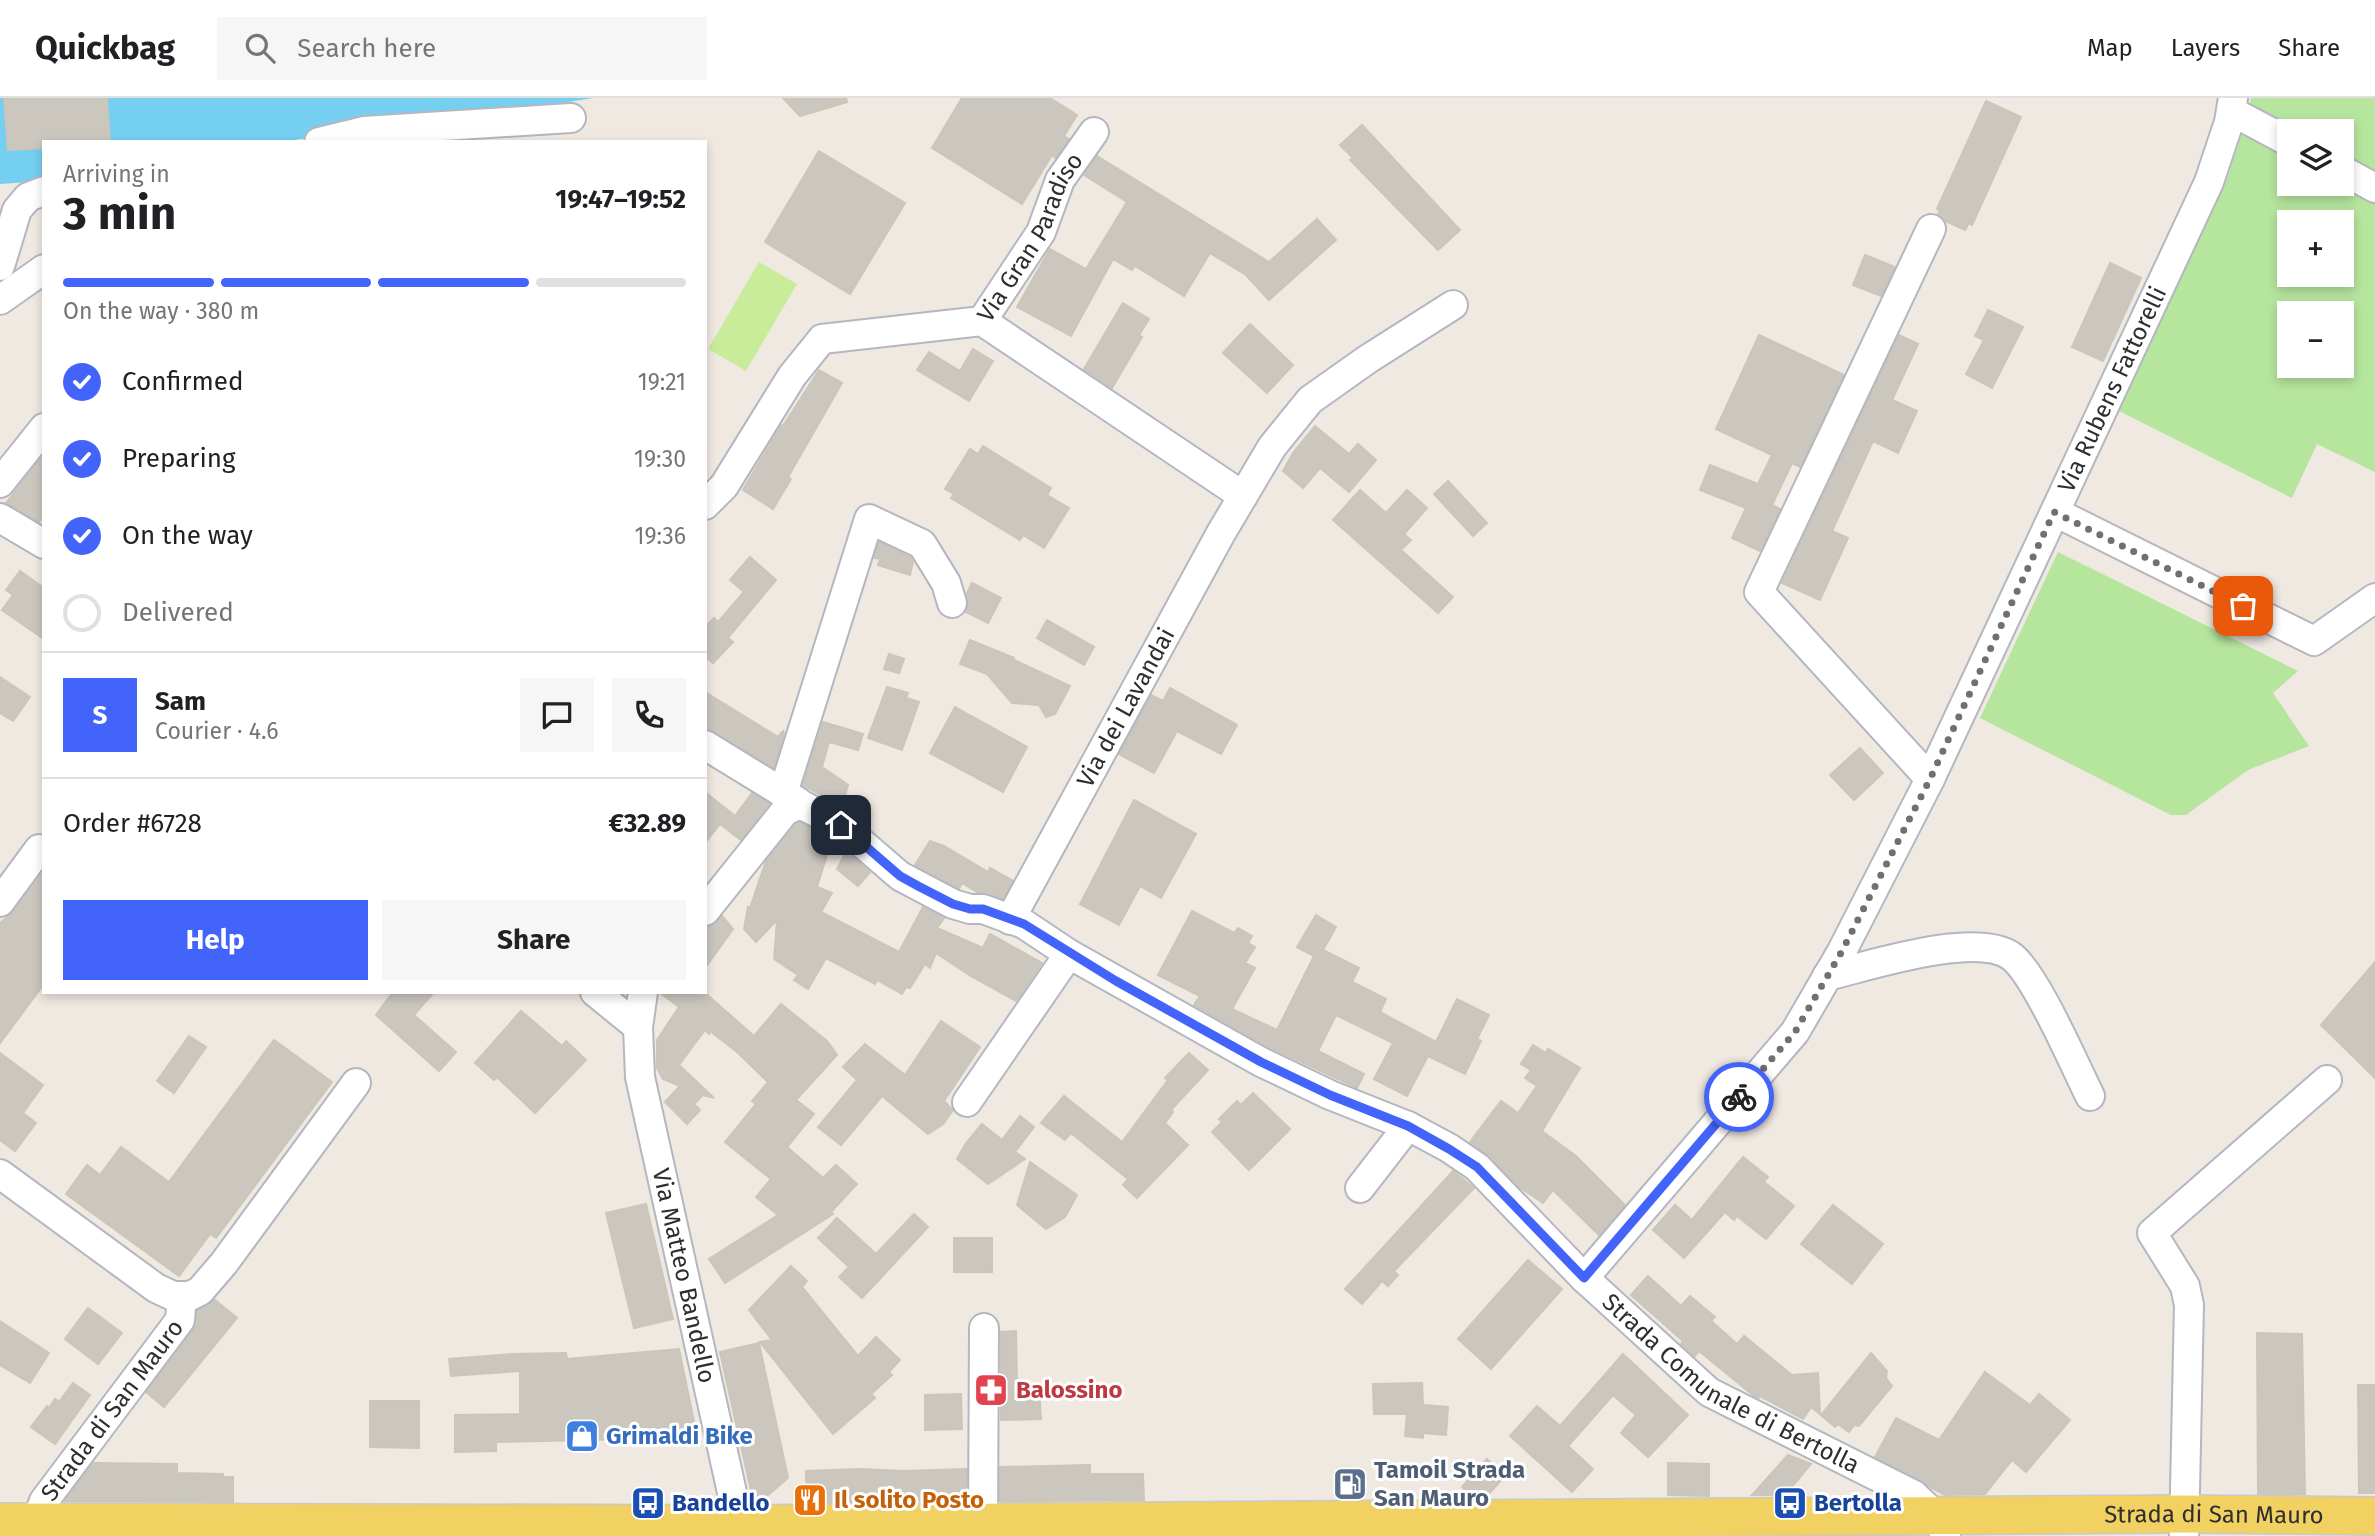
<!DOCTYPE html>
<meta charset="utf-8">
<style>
:root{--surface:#fff;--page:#f6f6f6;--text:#202124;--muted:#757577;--line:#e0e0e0;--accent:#4264fb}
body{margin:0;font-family:"Fira Sans",sans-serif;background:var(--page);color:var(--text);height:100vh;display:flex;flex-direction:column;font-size:26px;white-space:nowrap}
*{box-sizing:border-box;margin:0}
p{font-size:23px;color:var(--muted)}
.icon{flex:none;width:38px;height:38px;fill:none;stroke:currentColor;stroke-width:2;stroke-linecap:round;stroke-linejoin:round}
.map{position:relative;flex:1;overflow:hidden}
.drawer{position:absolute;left:42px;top:42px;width:665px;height:854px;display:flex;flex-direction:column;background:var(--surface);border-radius:0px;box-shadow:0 4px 10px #0003}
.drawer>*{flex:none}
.tools{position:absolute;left:2277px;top:21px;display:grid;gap:14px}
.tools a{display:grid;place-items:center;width:77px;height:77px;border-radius:0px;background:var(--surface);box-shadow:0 4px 10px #0003;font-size:35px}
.pin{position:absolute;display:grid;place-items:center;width:60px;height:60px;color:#fff;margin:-30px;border-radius:14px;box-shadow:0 4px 10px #0006}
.courier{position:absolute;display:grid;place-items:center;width:70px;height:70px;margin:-35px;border:5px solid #4264fb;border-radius:50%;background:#fff;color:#222;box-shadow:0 2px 9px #0007}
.overview em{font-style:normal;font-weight:700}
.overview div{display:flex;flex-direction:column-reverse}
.overview{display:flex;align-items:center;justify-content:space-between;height:119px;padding:0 21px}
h1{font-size:46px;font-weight:700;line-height:52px}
.bar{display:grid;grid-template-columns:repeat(4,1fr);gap:10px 7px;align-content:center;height:84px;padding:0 21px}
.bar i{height:9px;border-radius:5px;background:var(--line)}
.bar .on{background:var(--accent)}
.bar p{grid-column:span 4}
.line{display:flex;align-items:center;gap:18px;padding:0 21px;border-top:2px solid var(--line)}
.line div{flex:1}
.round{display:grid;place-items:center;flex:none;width:74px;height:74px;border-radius:0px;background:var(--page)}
ol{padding:0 21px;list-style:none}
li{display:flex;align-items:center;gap:21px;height:77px}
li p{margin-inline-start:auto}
li .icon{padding:7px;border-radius:50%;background:var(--accent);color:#fff;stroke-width:4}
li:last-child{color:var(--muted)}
li i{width:38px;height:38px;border:4px solid var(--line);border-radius:50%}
.button{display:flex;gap:14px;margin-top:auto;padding:14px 21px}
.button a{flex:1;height:80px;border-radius:0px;background:var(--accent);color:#fff;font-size:28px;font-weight:700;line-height:80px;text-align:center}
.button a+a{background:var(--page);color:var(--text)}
header{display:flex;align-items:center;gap:42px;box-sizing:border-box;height:98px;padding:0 35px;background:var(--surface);border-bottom:2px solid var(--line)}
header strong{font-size:33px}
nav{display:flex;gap:38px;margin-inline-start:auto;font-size:24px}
.search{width:490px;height:63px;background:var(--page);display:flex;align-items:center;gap:18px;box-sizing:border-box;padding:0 24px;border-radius:0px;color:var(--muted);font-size:26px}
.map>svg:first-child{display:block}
.green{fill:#b6e59e;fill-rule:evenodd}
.pitch{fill:#c9ec9a}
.water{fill:#75cff0}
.building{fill:#cbc7bf;stroke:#cbc5ba;stroke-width:2}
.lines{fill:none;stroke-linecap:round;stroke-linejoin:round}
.minor-casing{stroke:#b4b7c1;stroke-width:32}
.major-casing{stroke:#c9c9c9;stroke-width:40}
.minor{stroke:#fff;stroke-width:28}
.major{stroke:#f2d163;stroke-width:37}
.done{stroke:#726f6d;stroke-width:7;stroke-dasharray:0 12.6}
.route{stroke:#4264fb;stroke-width:9}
.labels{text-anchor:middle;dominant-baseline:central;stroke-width:6;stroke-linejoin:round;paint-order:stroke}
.street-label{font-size:24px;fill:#2e2e2e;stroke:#fff}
.health-label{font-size:24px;font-weight:bold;fill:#be3a42;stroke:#fff;text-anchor:start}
.shop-label{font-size:24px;font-weight:bold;fill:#366cbe;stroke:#fff;text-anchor:start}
.service-label{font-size:24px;font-weight:bold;fill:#4e5e75;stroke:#fff;text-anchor:start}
.food-label{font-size:24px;font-weight:bold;fill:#c56008;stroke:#fff;text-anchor:start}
.transit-label{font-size:24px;font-weight:bold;fill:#164399;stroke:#fff;text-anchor:start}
</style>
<header>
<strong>Quickbag</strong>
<div class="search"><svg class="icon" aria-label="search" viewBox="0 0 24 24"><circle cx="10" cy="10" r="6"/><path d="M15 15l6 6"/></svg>Search here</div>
<nav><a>Map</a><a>Layers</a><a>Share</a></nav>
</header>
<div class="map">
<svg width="2375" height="1438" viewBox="0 0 2375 1438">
<rect width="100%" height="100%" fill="#efe9e1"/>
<g class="green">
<path d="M2251 0H2375V374L2317 346 2292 400 2117 312 2226 84 2249 13ZM2289 33H2342V86H2289ZM2289 124H2342V177H2289ZM2289 215H2342V268H2289Z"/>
<path d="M2058 454 2298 573 2273 595 2309 648 2248 672 2186 717H2171L1980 620Z"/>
</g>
<path class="pitch" d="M759 164 797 186 746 273 708 251Z"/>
<path class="water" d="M0 0H593L562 5 406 17 287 44H44V83L0 86Z"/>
<g class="building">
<path d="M4 0H107L110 44H44V50L8 52Z"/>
<path d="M783 0H846L847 4 800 18Z"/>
<path d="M962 0H1050L1077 17 1064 38 1069 41 1056 60 1052 57 1022 106 932 50Z"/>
<path d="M1986 3 2021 19 1972 127 1969 125 1965 132 1945 123 1938 116 1940 113 1937 111Z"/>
<path d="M1362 27 1460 132 1438 152 1350 62 1353 60 1340 47Z"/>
<path d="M819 53 905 105 850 196 765 144Z"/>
<path d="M1097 58 1269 164 1317 121 1336 142 1269 202 1246 177 1210 155 1184 198 1135 168 1132 172 1113 161 1071 238 1017 209 1050 151 1086 171 1127 104 1084 77Z"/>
<path d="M1865 157 1895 169 1881 198 1853 187Z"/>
<path d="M2110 165 2141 180 2103 263 2072 249Z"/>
<path d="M1123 205 1149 221 1139 237 1142 239 1112 290 1084 271Z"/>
<path d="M1988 212 2023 229 1992 290 1966 276 1984 242 1975 238Z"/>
<path d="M1250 226 1293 267 1267 295 1223 255Z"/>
<path d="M1759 237 1844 277 1800 369 1792 365 1772 407 1780 411 1760 453 1732 440 1746 410 1700 392 1710 367 1758 386 1772 357 1716 331Z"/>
<path d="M1899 237 1918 246 1892 302 1917 313 1898 355 1873 343 1832 433 1848 440 1820 502 1782 485Z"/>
<path d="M973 251 993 263 969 303 917 272 929 254 960 273Z"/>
<path d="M819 272 842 285 788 379 791 381 773 411 743 392 781 327 783 328Z"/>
<path d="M1315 328 1349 356 1358 346 1376 362 1349 394 1320 370 1303 390 1283 373 1293 355Z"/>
<path d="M983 348 1051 390 1047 397 1069 410 1044 450 1023 437 1020 442 951 400 954 396 945 391 970 351 978 356Z"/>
<path d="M44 357V418L39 424 6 405Z"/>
<path d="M1448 383 1487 425 1473 438 1434 396Z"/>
<path d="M1360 392 1386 415 1407 392 1427 410 1404 436 1411 442 1401 452 1453 499 1438 515 1333 422Z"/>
<path d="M879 444 910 459 913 464 910 477 878 467 880 461 874 460Z"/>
<path d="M750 459 776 482 731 536 728 540 733 544 713 565 705 558V529L714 520 718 524 744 494 730 482Z"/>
<path d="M20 473 44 490V541L2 512 13 497 6 492Z"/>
<path d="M972 485 1001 500 988 525 966 514 968 508 967 495Z"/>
<path d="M1047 522 1094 549 1084 567 1037 540Z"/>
<path d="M970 542 1014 560V562L1070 588 1055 616 1046 619 1039 607 1012 605 987 576 960 566Z"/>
<path d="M889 556 904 561 899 575 884 571Z"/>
<path d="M0 579 30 599 13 623 0 615Z"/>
<path d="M887 589 908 595 906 600 919 604 902 652 868 640Z"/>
<path d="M1170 590 1237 627 1221 656 1177 633 1154 675 1119 656 1151 597 1163 603Z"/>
<path d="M705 594 778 639 783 633 784 635 774 670 714 633 705 630Z"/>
<path d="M955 609 1027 649 1003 694 930 655Z"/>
<path d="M823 624 863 636 858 652 829 644 822 669 848 687 842 709 803 687Z"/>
<path d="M1860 650 1883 675 1854 702 1830 677Z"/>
<path d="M705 694 735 718 752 695 769 706 741 742 720 726 705 745Z"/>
<path d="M1134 702 1196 736 1161 800 1140 788 1119 827 1080 806Z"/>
<path d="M800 724 832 741 817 789 832 795 821 814 899 854 923 809 944 820 937 830 983 850 990 836 1042 865 1016 903 969 877 936 855 930 870 925 866 910 890 906 889 902 896 877 882 875 886 826 860 808 891 794 882 798 877 774 861 777 822 756 844 744 831 748 809 750 810 766 763 796 726Z"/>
<path d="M930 743 944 748 988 774 990 770 1013 783 1003 801 988 795 977 794 962 785 959 791 915 767Z"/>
<path d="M846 754 870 774 858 788 837 771Z"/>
<path d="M44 773V886L0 945V825L13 814Z"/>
<path d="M1192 813 1234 835 1238 830 1252 838 1248 845 1255 849 1245 865 1255 870 1232 911 1277 932 1314 858 1297 849 1316 817 1336 829 1323 852 1359 870 1352 884 1386 901 1380 914 1436 944 1457 901 1489 917 1477 941 1481 943 1465 976 1428 958 1407 998 1374 981 1393 945 1336 917 1318 953 1364 976 1357 990 1269 949 1194 907 1200 898 1158 877Z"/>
<path d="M722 818 733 831 705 870V832Z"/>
<path d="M2375 864V980L2321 927Z"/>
<path d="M393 894H434L414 917 456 954 439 973 376 917Z"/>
<path d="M659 894H704L754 938 781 906 827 943 837 957 796 1002 814 1016 787 1049 823 1080 836 1067 857 1086 831 1114 833 1116 725 1185 709 1161 778 1117 756 1099 771 1081 725 1044 756 1006 752 1003 768 984 737 954 710 933 709 936 705 932 679 967 714 1000 703 997 694 1006 700 1012 687 1026 665 1004 680 988 663 981 657 970V942L679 909Z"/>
<path d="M521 913 562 948 566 943 586 962 535 1015 497 979 494 982 475 965Z"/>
<path d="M941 923 980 949 944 1003 953 1012 943 1026 928 1036 882 998 841 1047 818 1029 857 982 843 969 865 946 905 977Z"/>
<path d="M189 938 206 949 174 995 157 983Z"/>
<path d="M274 942 332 984 216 1140 210 1136 179 1178 66 1096 87 1067 100 1077 121 1049 169 1084Z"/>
<path d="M1533 947 1546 955 1548 951 1580 970 1542 1033 1576 1058 1625 1107 1599 1137 1553 1092 1543 1105 1518 1088 1489 1057 1470 1044 1501 1003 1518 1015 1537 988 1525 980 1531 972 1521 966Z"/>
<path d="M0 955 43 987 23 1015 36 1025 15 1053 0 1042Z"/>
<path d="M1189 955 1208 972 1171 1012 1173 1014 1165 1025 1188 1047 1137 1100 1123 1087 1128 1081 1071 1035 1065 1042 1041 1025 1064 998 1122 1044 1168 982 1165 980Z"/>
<path d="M1253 995 1290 1031 1249 1072 1212 1034 1222 1024 1219 1021 1237 1003 1241 1007Z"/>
<path d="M1020 1018 1034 1029 1015 1054 1025 1061 988 1086 957 1061 966 1045 982 1026 1002 1042Z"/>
<path d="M1743 1059 1768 1079 1764 1084 1794 1108 1766 1141 1737 1118 1734 1122 1725 1114 1684 1160 1653 1132 1675 1107 1692 1122Z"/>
<path d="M1030 1064 1077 1097 1065 1119 1046 1131 1017 1107Z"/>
<path d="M1453 1073 1474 1090 1394 1173 1398 1177 1388 1188 1382 1183 1362 1206 1345 1191Z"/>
<path d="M646 1106 673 1221 634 1230 606 1115Z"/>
<path d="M1833 1107 1883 1146 1852 1186 1801 1146Z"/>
<path d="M914 1116 928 1129 862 1200 839 1179 849 1169 818 1140 837 1120 876 1156Z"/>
<rect x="954" y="1140" width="38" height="34"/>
<path d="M1528 1162 1562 1191 1491 1271 1458 1241Z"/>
<path d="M791 1168 807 1183 802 1189 858 1258 876 1239 900 1262 889 1274 892 1277 871 1296 875 1300 833 1336 760 1244 772 1242 749 1212Z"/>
<path d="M1648 1178 1681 1208 1690 1198 1715 1219 1711 1223 1737 1246 1744 1238 1792 1277 1818 1275 1820 1316 1811 1309 1803 1321 1760 1298 1758 1300 1754 1298 1699 1253 1695 1258 1681 1246 1683 1243 1631 1197Z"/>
<path d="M215 1202 237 1220 164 1309 146 1294 193 1232 197 1213Z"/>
<path d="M88 1210 122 1235 98 1266 65 1241Z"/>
<path d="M0 1223 49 1255 30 1285 0 1267Z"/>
<path d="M1016 1233 1017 1289 1039 1288 1041 1321 1001 1322V1234Z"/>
<path d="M2257 1235 2302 1236 2305 1396H2258Z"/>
<path d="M759 1245 788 1380 761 1403 753 1398 750 1388 720 1254Z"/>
<path d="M679 1251 698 1343 634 1344V1341L496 1344V1353L455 1354V1317L520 1316V1273L451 1278 449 1261 512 1256 566 1255 567 1261Z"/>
<path d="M1871 1255 1887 1273 1886 1280 1892 1288 1859 1328 1854 1327 1849 1334 1838 1326 1835 1329 1821 1317Z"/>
<path d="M1623 1256 1688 1317 1648 1359 1621 1335 1636 1317 1613 1297 1568 1348 1593 1371 1572 1394 1510 1338 1537 1308 1560 1328Z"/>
<path d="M1985 1274 2030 1307 2039 1296 2070 1322 2026 1374 2012 1362 1985 1396 1945 1397 1875 1359 1896 1320 1939 1342Z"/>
<path d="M73 1285 90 1297 55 1346 31 1329 47 1308 49 1310 55 1301 59 1304Z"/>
<path d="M1422 1285 1423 1307 1448 1309 1446 1337 1423 1335V1340L1405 1338 1407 1316H1374L1373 1286Z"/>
<path d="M2358 1287H2375V1395H2359Z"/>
<path d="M961 1296 962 1331 925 1332V1297Z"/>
<path d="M370 1303H419V1350L370 1349Z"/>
<path d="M1788 1357 1811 1366 1785 1397H1752Z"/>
<path d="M1487 1361 1505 1378 1485 1400H1475L1462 1389Z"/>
<path d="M93 1365 177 1366V1375L223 1376V1379H233V1404L65 1403Z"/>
<path d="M1668 1365 1709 1366V1398L1668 1397Z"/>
<path d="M1090 1367V1376H1143L1144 1402 1000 1403V1369Z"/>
<path d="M861 1371 903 1373 967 1371 966 1403 807 1405 806 1373Z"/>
<path d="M1341 1375 1364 1376V1394L1341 1393Z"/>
</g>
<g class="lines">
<g class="minor-casing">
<g id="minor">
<path d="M2231 13 2289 44"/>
<path d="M319 44 364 33 571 20"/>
<path d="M2342 72 2375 90"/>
<path d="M0 168 17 112 28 99 44 93"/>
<path d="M0 202 44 171"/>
<path d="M982 223 1243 398"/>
<path d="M0 385 44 330"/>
<path id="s1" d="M705 407 724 388 792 278 822 241 982 223 1041 134 1060 82 1094 34"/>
<path d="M2055 414 2314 543 2375 500"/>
<path d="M0 420 44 446"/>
<path d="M705 647 798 704"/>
<path d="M1930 681 1759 494 1931 131"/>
<path d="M783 695 869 421 922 446 946 485 952 505"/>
<path d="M0 804 39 751"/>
<path id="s2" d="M705 813 785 713 800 706 841 727 900 778 953 806 970 811H983L1024 826 1069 856 1261 964 1330 997 1408 1028 1449 1050 1477 1069 1584 1180 1709 1294 1914 1397 1937 1419 1946 1438"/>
<path id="s3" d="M1010 822 1221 435 1272 349 1310 302 1368 261 1453 207"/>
<path d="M1827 878C1869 868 1975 833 2011 858 2035 875 2075 968 2090 998"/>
<path d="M595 894 638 929"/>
<path id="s4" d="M643 894 638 929 640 979 739 1426"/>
<path d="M967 1004 1069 856"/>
<path d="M0 1076 156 1190 173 1198H190L200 1193 224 1165 356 985"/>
<path d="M1360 1090 1408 1028"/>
<path id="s5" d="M1584 1180 1795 934 1842 853 1930 681 2209 84 2229 24 2233 0"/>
<path d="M983 1425 984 1230"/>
<path id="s6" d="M37 1438 36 1424 44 1403 180 1222 182 1198"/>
<path d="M2184 1438 2189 1207 2185 1188 2152 1135 2327 982"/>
</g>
</g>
<g class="major-casing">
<g id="major">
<path id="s7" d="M0 1424 739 1426 2184 1416 2375 1418"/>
</g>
</g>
<use href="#minor" class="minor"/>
<use href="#major" class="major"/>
</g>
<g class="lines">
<path class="done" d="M1739 999 1795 934 1842 853 1930 681 2054 414 2243 508"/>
<path class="route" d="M841 727 900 778 918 788 953 806 970 811H983L1024 826 1116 883 1261 964 1330 997 1408 1028 1449 1051 1477 1069 1584 1180 1739 999"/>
</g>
<defs>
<g id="pharmacy-square" transform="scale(1.75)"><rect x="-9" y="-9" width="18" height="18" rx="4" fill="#e0444e" stroke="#fff"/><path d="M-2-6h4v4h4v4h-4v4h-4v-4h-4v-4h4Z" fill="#fff"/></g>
<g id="shop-square" transform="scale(1.75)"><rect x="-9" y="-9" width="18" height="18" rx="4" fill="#3f7fe0" stroke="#fff"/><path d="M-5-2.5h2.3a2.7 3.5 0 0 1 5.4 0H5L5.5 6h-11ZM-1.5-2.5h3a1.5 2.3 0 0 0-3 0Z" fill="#fff"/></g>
<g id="fuel-square" transform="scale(1.75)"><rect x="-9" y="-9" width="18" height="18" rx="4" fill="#5c6f8a" stroke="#fff"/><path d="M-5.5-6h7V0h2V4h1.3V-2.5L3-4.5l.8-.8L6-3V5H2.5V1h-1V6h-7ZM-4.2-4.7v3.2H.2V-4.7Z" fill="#fff"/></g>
<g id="restaurant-square" transform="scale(1.75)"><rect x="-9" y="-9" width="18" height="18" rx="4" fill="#e8710a" stroke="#fff"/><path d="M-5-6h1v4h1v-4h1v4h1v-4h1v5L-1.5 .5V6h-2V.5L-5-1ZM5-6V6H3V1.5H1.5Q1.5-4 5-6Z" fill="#fff"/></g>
<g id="bus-square" transform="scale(1.75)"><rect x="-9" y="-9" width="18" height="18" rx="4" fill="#1a4fb4" stroke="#fff"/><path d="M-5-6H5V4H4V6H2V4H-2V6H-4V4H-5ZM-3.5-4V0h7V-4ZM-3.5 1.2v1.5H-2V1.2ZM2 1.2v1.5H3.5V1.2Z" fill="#fff"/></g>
</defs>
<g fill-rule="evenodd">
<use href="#pharmacy-square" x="991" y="1292"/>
<use href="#shop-square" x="582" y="1338"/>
<use href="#fuel-square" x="1350" y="1386"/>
<use href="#restaurant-square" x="810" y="1402"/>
<use href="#bus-square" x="648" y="1405"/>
<use href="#bus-square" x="1790" y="1405"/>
</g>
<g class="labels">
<g class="street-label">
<text stroke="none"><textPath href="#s1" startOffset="462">Via Gran Paradiso</textPath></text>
<text stroke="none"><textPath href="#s5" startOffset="1041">Via Rubens Fattorelli</textPath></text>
<text stroke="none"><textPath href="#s3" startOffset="242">Via dei Lavandai</textPath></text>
<text stroke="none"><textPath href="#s4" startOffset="289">Via Matteo Bandello</textPath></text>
<text stroke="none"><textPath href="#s2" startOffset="1255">Strada Comunale di Bertolla</textPath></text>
<text stroke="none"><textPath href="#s6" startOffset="150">Strada di San Mauro</textPath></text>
<text stroke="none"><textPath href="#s7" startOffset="2214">Strada di San Mauro</textPath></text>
</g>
<g class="health-label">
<text x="1016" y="1292">Balossino</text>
</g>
<g class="shop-label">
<text x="606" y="1338">Grimaldi Bike</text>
</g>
<g class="service-label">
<text x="1374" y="1372">Tamoil Strada<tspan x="1374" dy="28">San Mauro</tspan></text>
</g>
<g class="food-label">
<text x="834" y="1402">Il solito Posto</text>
</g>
<g class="transit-label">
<text x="672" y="1405">Bandello</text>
<text x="1814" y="1405">Bertolla</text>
</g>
</g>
</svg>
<div class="tools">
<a><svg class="icon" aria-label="layers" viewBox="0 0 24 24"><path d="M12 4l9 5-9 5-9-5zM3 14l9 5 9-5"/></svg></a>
<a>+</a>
<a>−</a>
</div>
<div class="pin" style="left:2243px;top:508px;background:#ea580c"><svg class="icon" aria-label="bag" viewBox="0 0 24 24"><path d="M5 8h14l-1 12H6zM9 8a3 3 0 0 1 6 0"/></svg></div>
<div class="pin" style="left:841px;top:727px;background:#1f2937"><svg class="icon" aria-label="home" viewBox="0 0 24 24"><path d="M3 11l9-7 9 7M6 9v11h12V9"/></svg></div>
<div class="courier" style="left:1739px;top:999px"><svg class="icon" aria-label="bike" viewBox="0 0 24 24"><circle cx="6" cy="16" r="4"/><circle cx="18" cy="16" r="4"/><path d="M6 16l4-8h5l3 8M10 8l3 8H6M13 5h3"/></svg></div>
<section class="drawer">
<div class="overview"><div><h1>3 min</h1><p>Arriving in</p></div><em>19:47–19:52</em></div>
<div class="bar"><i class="on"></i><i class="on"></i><i class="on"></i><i></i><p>On the way · 380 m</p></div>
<ol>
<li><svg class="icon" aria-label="check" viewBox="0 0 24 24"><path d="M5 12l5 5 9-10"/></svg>Confirmed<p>19:21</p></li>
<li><svg class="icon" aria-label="check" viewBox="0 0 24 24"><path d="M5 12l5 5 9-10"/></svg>Preparing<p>19:30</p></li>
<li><svg class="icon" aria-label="check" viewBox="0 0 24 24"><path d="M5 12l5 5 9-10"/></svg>On the way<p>19:36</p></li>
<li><i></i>Delivered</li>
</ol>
<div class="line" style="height:126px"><b class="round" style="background:var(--accent);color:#fff">S</b><div><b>Sam</b><p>Courier · 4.6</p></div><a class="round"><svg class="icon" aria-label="chat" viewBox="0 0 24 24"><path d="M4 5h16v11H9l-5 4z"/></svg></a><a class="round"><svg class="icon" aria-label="phone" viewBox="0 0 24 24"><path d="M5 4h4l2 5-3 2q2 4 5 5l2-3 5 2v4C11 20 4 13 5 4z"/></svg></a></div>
<div class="line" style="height:91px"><div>Order #6728</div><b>€32.89</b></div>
<div class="button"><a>Help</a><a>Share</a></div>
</section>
</div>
